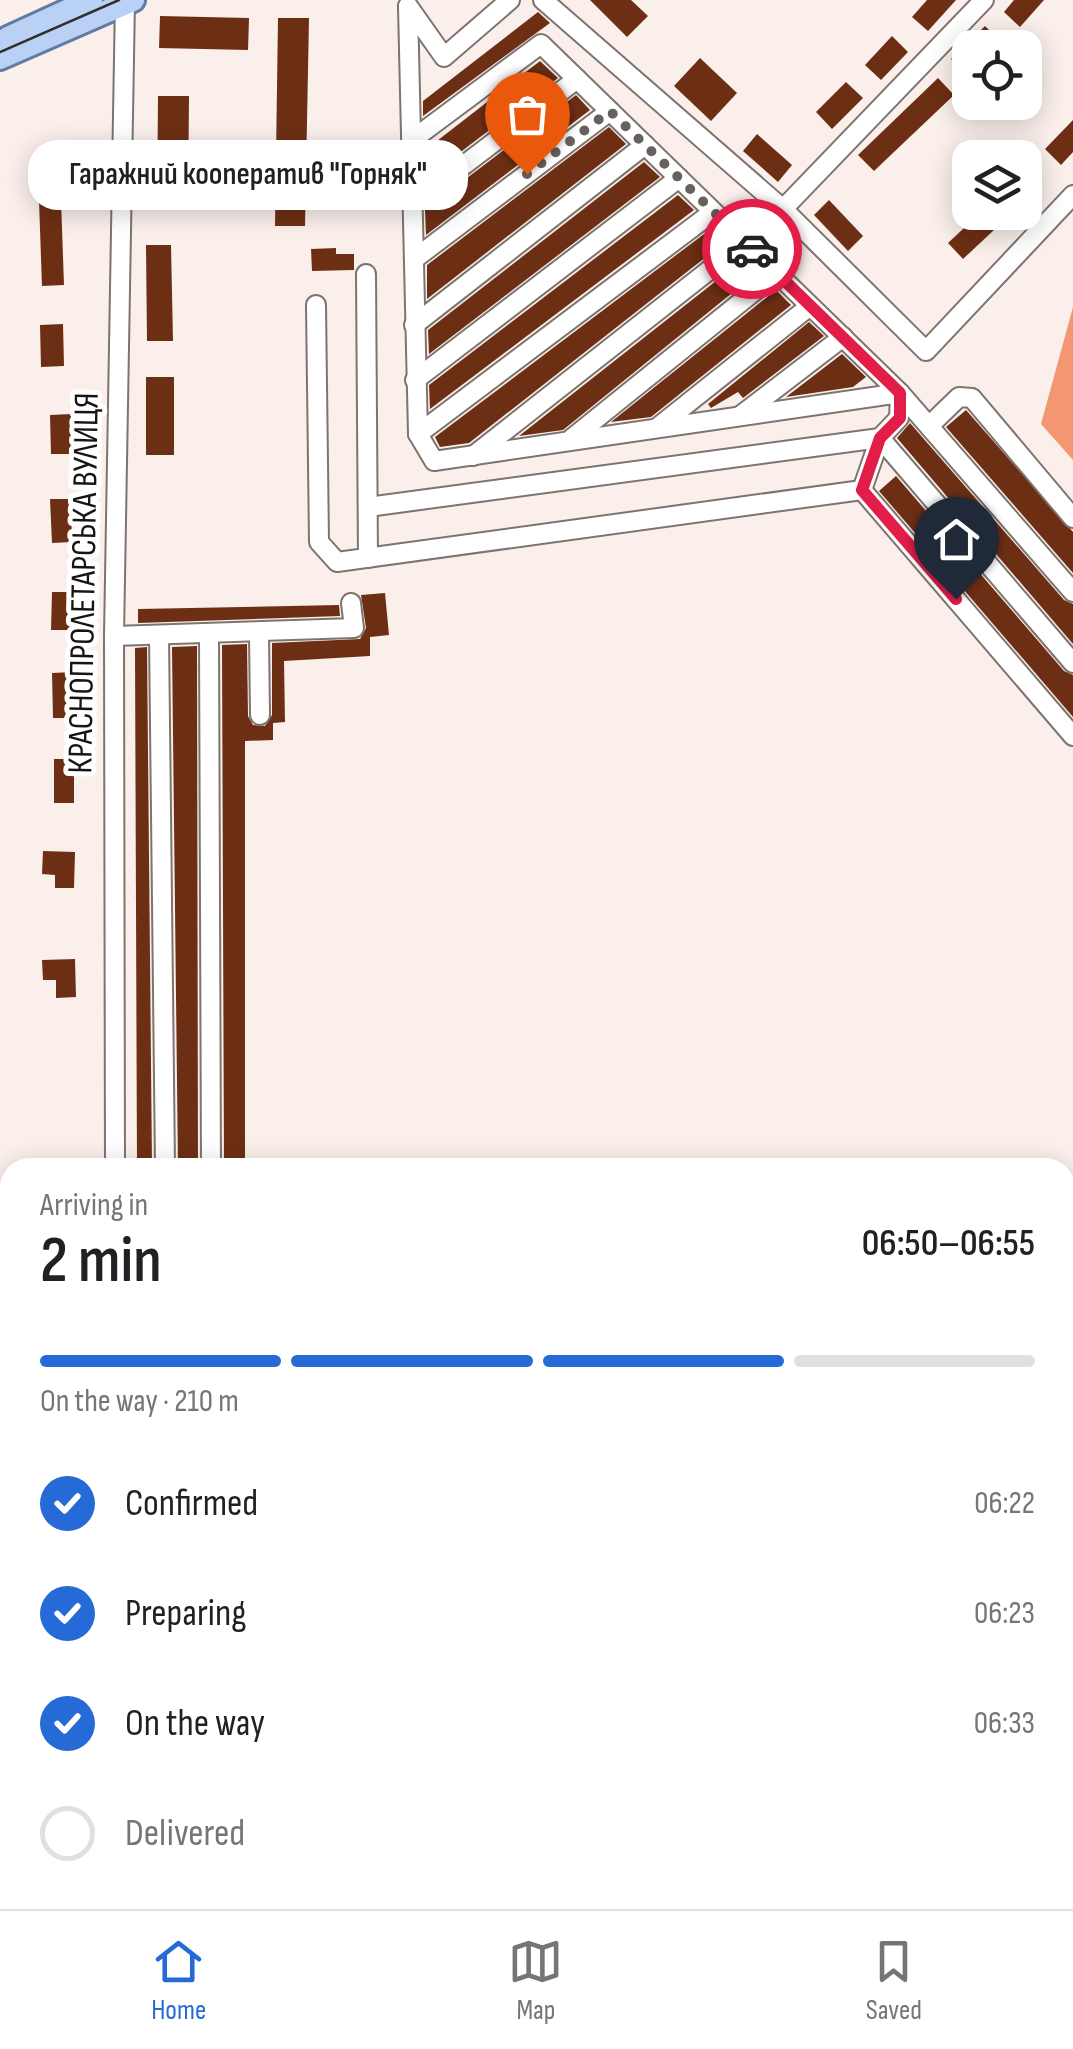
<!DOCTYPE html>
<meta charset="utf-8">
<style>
:root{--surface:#fff;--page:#f6f6f6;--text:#202124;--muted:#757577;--line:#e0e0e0;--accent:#256ad6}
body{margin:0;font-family:"Sofia Sans Condensed",sans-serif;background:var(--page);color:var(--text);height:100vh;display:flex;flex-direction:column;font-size:38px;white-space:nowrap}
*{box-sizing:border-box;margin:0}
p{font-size:32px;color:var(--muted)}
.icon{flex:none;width:55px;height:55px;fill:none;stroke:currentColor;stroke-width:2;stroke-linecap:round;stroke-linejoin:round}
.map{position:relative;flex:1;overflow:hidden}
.details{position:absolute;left:0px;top:1158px;width:1075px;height:752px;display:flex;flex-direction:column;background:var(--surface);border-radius:30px 30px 0 0;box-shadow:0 5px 25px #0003}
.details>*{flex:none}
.controls{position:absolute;left:952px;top:30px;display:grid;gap:20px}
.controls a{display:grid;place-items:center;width:90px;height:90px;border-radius:20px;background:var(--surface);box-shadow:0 5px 25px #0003;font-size:50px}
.pin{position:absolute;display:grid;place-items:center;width:85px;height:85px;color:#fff;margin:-102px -42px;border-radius:50% 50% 50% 0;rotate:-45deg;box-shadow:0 0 10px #0007}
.pin .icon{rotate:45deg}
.courier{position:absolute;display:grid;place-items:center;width:100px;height:100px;margin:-50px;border:8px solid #e11d48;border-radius:50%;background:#fff;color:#222;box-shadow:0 2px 12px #0007}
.bubble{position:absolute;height:70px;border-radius:30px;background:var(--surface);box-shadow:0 5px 25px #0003;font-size:32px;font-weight:600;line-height:70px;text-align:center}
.headline em{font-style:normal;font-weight:600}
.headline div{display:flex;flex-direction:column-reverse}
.headline{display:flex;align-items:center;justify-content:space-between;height:170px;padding:0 40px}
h1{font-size:65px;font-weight:600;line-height:75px}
.bar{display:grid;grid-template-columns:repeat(4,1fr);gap:15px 10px;align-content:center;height:120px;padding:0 40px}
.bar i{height:12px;border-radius:8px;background:var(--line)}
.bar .active{background:var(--accent)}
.bar p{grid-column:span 4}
ol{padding:0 40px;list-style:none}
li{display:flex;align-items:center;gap:30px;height:110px}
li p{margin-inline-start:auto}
li .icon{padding:10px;border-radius:50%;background:var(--accent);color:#fff;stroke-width:4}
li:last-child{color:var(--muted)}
li i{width:55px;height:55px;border:5px solid var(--line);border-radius:50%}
.dock{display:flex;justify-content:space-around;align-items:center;height:140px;border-top:2px solid var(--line);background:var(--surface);font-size:28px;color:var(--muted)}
.dock a{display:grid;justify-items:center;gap:5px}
.dock .active{color:var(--accent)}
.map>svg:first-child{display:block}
.forest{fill:#f29772}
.building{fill:#6d2f14}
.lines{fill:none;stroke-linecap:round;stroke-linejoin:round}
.minor-casing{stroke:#7d7470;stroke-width:22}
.major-casing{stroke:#637ba2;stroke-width:28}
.minor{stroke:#fff;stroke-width:18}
.major{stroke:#bad1f6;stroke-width:22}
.tram{stroke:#312e2b;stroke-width:2.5}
.done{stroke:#66615e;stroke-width:10;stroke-dasharray:0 18}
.route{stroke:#e11d48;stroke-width:12}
.labels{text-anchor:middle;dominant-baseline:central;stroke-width:10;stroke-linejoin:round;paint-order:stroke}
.street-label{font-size:35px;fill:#171412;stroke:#fff}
</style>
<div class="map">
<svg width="1073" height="1909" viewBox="0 0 1073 1909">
<rect width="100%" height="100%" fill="#faefeb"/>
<g class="forest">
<path d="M1073 307V460L1041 424Z"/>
<path d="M1073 1271V1615L1065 1617V1273Z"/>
</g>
<g class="building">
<path d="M590 0H631L648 16 627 37Z"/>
<path d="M927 0H956L928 31 912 17Z"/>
<path d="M1014 0H1044L1020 27 1004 12Z"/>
<path d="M538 12 550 23 423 116V101Z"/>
<path d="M160 16 249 18 248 50 159 48Z"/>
<path d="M278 18H309L305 226H275Z"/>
<path d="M985 26 1001 42 995 48H970V78L951 59Z"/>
<path d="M892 36 908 52 881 80 865 65Z"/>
<path d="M700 58 737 93 711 121 674 86Z"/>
<path d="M540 61 558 78 425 179 424 151Z"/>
<path d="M938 78 954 95 874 171 858 155Z"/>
<path d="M846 82 863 98 832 129 816 112Z"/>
<path d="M576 95 590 110 426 235 425 210Z"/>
<path d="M158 96H189L188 207H157Z"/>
<path d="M1073 120V152L1061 165 1045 149Z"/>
<path d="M609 127 626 144 427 299V265Z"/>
<path d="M757 134 792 165 778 182 743 151Z"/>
<path d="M644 162 660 177 429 354 428 330Z"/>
<path d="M678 195 694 210 430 409 429 385Z"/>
<path d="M61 200 64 285 42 286 39 201Z"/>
<path d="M829 200 863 236 848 251 814 215Z"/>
<path d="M979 214 994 230 963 259 948 243Z"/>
<path d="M712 228 725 242 469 443 440 447 435 437Z"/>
<path d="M146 245H171L173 341H147Z"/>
<path d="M336 248V254H354V270L312 271 311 249Z"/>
<path d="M744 259 758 272 563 430 519 436Z"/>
<path d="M776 290 791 305 651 417 611 422Z"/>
<path d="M809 322 824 336 743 398 738 392 711 408 708 404Z"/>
<path d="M63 324 64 366 41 367 40 325Z"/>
<path d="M842 354 866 377 853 387 786 397Z"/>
<rect x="146" y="377" width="28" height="78"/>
<path d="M966 410 1073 532V573L946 427Z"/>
<path d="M71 414 72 454H51L50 415Z"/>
<path d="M910 423 1064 600 1073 604V644L897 438Z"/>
<path d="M896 476 1064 671 1073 675V717L879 491Z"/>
<path d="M50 499H71L72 542 52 543Z"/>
<path d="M52 592H76V630H51Z"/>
<path d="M385 593 389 635 370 637V656L284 661 285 722 273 723V740L245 741V1168H224L222 645 247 644 248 716 253 725 265 726 272 715V643L360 639 366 628 361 595Z"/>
<path d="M339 605 340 616 138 623V609Z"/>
<path d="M197 646 198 1168H178L172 647Z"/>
<path d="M147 647 152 1168H137L135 648Z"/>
<path d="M73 672 74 718H53L52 673Z"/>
<rect x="54" y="759" width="20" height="44"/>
<path d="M43 851 75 852 74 888H55V875L42 874Z"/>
<path d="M75 959 76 997 56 998V980H43L42 960Z"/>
</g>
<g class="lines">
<g class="minor-casing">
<g id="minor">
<path d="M543 0 783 209 926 351 1073 195"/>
<path d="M408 6 444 57 510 0"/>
<path d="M412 140 541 44 900 393 1073 592"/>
<path d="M414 203 577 79"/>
<path d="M783 209 984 0"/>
<path d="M417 257 610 111"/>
<path d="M366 274 368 558"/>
<path d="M316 305 319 542 337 562 862 490 880 438 1073 663"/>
<path d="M414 325 645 145"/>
<path d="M415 380 679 178"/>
<path d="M740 416 843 337"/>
<path d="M929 426 959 397 972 398 1073 518"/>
<path d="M658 427 810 306"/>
<path d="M418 434 713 212"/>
<path d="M571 439 777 273"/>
<path d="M473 456 745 242"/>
<path d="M862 490 1073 736"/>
<path d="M368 507 880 438 899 418 900 393 434 461 418 434 408 7"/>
<path d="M259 634 260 715"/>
<path d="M159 635 165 1168"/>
<path d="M209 635 211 1168"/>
<path d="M114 636 354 628 351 603"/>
<path d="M115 1168 114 636 125 0"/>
<path d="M0 1434 10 1425"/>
<path d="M0 1477H10"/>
<path d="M0 1663 10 1653"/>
<path d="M1065 1683 1073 1681"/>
<path d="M1065 1848 1073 1847"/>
<path d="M1054 1900 1056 1909"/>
<path d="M621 1909 623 1900"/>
</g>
</g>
<g class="major-casing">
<g id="major">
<path d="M8 38 91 0"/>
<path d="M0 58 133 0"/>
</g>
</g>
<use href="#minor" class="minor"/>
<use href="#major" class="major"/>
<path class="tram" d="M0 52 119 0"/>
</g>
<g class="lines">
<path class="done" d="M527 174 610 111 752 249"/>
<path class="route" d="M752 249 900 393V418L880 438 862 490 956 599"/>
</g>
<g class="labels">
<g class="street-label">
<text transform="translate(84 583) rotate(-89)">КРАСНОПРОЛЕТАРСЬКА ВУЛИЦЯ</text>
</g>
</g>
</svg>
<div class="controls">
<a><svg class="icon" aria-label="locate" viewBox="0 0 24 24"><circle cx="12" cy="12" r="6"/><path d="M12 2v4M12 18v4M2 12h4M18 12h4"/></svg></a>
<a><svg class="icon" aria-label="layers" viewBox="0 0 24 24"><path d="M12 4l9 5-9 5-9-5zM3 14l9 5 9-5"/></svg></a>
</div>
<div class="pin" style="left:527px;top:174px;background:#ea580c"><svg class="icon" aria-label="bag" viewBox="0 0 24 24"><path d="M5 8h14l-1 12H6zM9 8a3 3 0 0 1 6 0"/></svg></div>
<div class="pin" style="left:956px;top:599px;background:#1f2937"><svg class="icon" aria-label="home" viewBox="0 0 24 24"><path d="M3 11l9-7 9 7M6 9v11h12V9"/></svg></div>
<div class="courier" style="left:752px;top:249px"><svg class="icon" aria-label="car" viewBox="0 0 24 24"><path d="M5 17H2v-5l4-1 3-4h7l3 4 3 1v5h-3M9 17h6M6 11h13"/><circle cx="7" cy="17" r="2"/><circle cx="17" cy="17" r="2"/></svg></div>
<div class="bubble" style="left:28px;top:140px;width:440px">Гаражний кооператив &quot;Горняк&quot;</div>
<section class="details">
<div class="headline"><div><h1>2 min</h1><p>Arriving in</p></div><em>06:50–06:55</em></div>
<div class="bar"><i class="active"></i><i class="active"></i><i class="active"></i><i></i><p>On the way · 210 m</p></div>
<ol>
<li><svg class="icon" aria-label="check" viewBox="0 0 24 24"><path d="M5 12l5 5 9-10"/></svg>Confirmed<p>06:22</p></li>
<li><svg class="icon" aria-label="check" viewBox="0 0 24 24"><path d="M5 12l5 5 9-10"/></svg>Preparing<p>06:23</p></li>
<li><svg class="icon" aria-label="check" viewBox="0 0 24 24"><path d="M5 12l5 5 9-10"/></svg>On the way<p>06:33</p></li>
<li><i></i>Delivered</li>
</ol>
</section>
</div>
<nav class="dock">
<a class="active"><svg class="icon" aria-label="home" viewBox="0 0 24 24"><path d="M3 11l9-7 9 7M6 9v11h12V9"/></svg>Home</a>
<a><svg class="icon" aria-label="map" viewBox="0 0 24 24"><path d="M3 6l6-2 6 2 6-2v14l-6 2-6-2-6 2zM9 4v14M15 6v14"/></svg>Map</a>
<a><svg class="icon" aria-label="saved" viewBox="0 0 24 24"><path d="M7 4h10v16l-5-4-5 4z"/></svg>Saved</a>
</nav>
